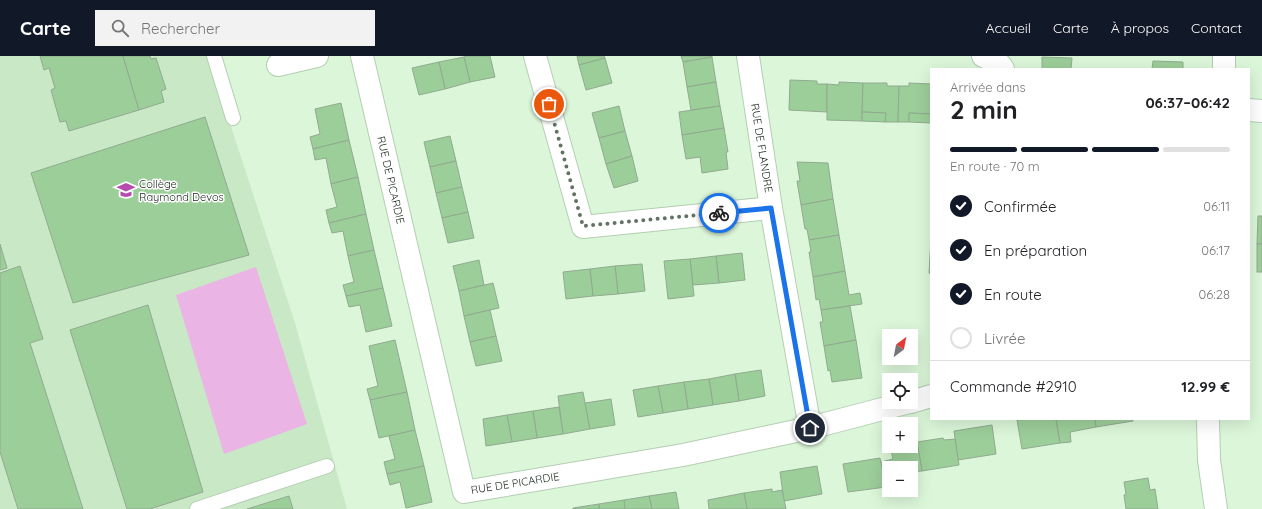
<!DOCTYPE html>
<html lang="fr">
<meta charset="utf-8">
<style>
:root{--surface:#fff;--page:#f2f2f2;--text:#202124;--muted:#757577;--line:#e0e0e0;--accent:#111827}
body{margin:0;font-family:Quicksand,sans-serif;background:var(--page);color:var(--text);height:100vh;display:flex;flex-direction:column;font-size:15px;white-space:nowrap}
*{box-sizing:border-box;margin:0}
p{font-size:13px;color:var(--muted)}
.icon{flex:none;width:22px;height:22px;fill:none;stroke:currentColor;stroke-width:2;stroke-linecap:round;stroke-linejoin:round}
.map{position:relative;flex:1;overflow:hidden}
.side{position:absolute;left:930px;top:12px;width:320px;height:352px;display:flex;flex-direction:column;background:var(--surface);border-radius:0px;box-shadow:0 4px 16px #0002}
.side>*{flex:none}
.needle{width:26px;rotate:32deg}
.controls{position:absolute;left:882px;top:273px;display:grid;gap:8px}
.controls a{display:grid;place-items:center;width:36px;height:36px;border-radius:0px;background:var(--surface);box-shadow:0 4px 16px #0002;font-size:20px}
.pin{position:absolute;display:grid;place-items:center;width:34px;height:34px;color:#fff;margin:-17px;border:2px solid #fff;border-radius:50%;box-shadow:0 1px 4px #0007}
.courier{position:absolute;display:grid;place-items:center;width:40px;height:40px;margin:-20px;border:3px solid #1a73e8;border-radius:50%;background:#fff;color:#222;box-shadow:0 1px 5px #0007}
.overview em{font-style:normal;font-weight:800}
.overview div{display:flex;flex-direction:column-reverse}
.overview{display:flex;align-items:center;justify-content:space-between;height:68px;padding:0 20px}
h1{font-size:26px;font-weight:800;line-height:30px}
.bar{display:grid;grid-template-columns:repeat(4,1fr);gap:6px 4px;align-content:center;height:48px;padding:0 20px}
.bar i{height:5px;border-radius:3px;background:var(--line)}
.bar .on{background:var(--accent)}
.bar p{grid-column:span 4}
.line{display:flex;align-items:center;gap:10px;padding:0 20px;border-top:1px solid var(--line)}
.line div{flex:1}
ol{padding:0 20px;list-style:none}
li{display:flex;align-items:center;gap:12px;height:44px}
li p{margin-inline-start:auto}
li .icon{padding:4px;border-radius:50%;background:var(--accent);color:#fff;stroke-width:4}
li:last-child{color:var(--muted)}
li i{width:22px;height:22px;border:2px solid var(--line);border-radius:50%}
header{display:flex;align-items:center;gap:24px;box-sizing:border-box;height:56px;padding:0 20px;background:var(--accent);color:#fff}
header strong{font-size:19px}
nav{display:flex;gap:22px;margin-inline-start:auto;font-size:14px}
.search{width:280px;height:36px;background:var(--page);display:flex;align-items:center;gap:10px;box-sizing:border-box;padding:0 14px;border-radius:0px;color:var(--muted);font-size:15px}
.map>svg:first-child{display:block}
.built{fill:#c9e8c6}
.pitch{fill:#eab4e4}
.building{fill:#9cce99;stroke:#91aa90}
.lines{fill:none;stroke-linecap:round;stroke-linejoin:round}
.lane-casing{stroke:#b4ceb2;stroke-width:16}
.street-casing{stroke:#b4ceb2;stroke-width:24}
.lane{stroke:#fff;stroke-width:14}
.street{stroke:#fff;stroke-width:22}
.done{stroke:#637363;stroke-width:4;stroke-dasharray:0 7.2}
.route{stroke:#1a73e8;stroke-width:5}
.labels{text-anchor:middle;dominant-baseline:central;stroke-width:3;stroke-linejoin:round;paint-order:stroke}
.street-label{font-size:11px;fill:#232d23;stroke:#fff}
.poi-label{font-size:11px;fill:#232d23;stroke:#fff;text-anchor:start}
</style>
<header>
<strong>Carte</strong>
<div class="search"><svg class="icon" aria-label="search" viewBox="0 0 24 24"><circle cx="10" cy="10" r="6"/><path d="M15 15l6 6"/></svg>Rechercher</div>
<nav><a>Accueil</a><a>Carte</a><a>À propos</a><a>Contact</a></nav>
</header>
<div class="map">
<svg width="1262" height="453" viewBox="0 0 1262 453">
<rect width="100%" height="100%" fill="#dbf6d9"/>
<path class="built" d="M0 0H208L295 267 347 453H0Z"/>
<path class="pitch" d="M256 211 307 368 224 398 176 239Z"/>
<g class="building">
<path d="M40 0H123L139 54 69 75 66 65 60 66 51 34 55 32 49 12 44 14Z"/>
<path d="M123 0H150L151 3 156 2 166 33 161 35 164 46 139 54Z"/>
<path d="M467 0H490L495 21 470 26 464 1Z"/>
<path d="M577 0H604L605 2 579 9Z"/>
<path d="M681 0H712V1L683 6Z"/>
<path d="M464 1 470 26 445 33 439 6Z"/>
<path d="M712 1 716 26 687 31 683 6Z"/>
<path d="M1042 1 1072 2 1071 13H1042Z"/>
<path d="M605 2 612 27 586 34 579 9Z"/>
<path d="M1153 5 1183 6V13H1152Z"/>
<path d="M439 6 445 33 419 39 412 12Z"/>
<path d="M790 24 817 25V28H827V56L789 54Z"/>
<path d="M716 26 720 50 691 54 687 31Z"/>
<path d="M839 26 863 27 862 65 827 64V28L839 29Z"/>
<path d="M863 27H887V30H899L898 66H885L886 57 862 56Z"/>
<path d="M909 27 931 28V58L909 57V66H898L899 30H909Z"/>
<path d="M341 47 349 84 313 93 310 81 320 78 315 53Z"/>
<path d="M619 50 625 75 599 82 592 57Z"/>
<path d="M720 50 724 72 682 79 679 56Z"/>
<path d="M862 56 886 57 885 66 862 65Z"/>
<path d="M909 57 931 58V67L909 66Z"/>
<path d="M205 61 249 199 73 247 31 117Z"/>
<path d="M724 72 728 96H726L728 113 702 117 700 101 686 103 682 79Z"/>
<path d="M625 75 632 100 606 108 599 82Z"/>
<path d="M450 80 456 105 430 111 424 86Z"/>
<path d="M349 84 358 121 331 128 326 102 315 104 313 93Z"/>
<path d="M632 100 638 125 614 132 606 108Z"/>
<path d="M456 105 462 131 436 137 430 111Z"/>
<path d="M797 106 828 107 833 143 801 149 797 125H800Z"/>
<path d="M358 121 366 158 329 167 326 154 337 151 331 128Z"/>
<path d="M462 131 468 156 442 162 436 137Z"/>
<path d="M833 143 839 179 809 184 807 173H805L801 149Z"/>
<path d="M468 156 474 182 448 187 442 162Z"/>
<path d="M366 158 374 194 348 200 343 175 332 177 329 167Z"/>
<path d="M1258 160H1262V188H1257Z"/>
<path d="M839 179 845 215 813 221 809 196H811L809 184Z"/>
<path d="M931 182V218L929 217Z"/>
<path d="M0 188 7 212 0 214Z"/>
<rect x="1257" y="188" width="5" height="28"/>
<path d="M374 194 383 232 346 240 343 229 354 226 348 200Z"/>
<path d="M742 197 745 224 719 227 716 200Z"/>
<path d="M716 200 719 227 693 229 690 203Z"/>
<path d="M690 203 694 240 668 243 664 205Z"/>
<path d="M479 204 484 229 459 235 453 210Z"/>
<path d="M642 208 645 235 618 238 615 210Z"/>
<path d="M20 210 43 283 30 287 83 453H18L0 396V217Z"/>
<path d="M615 210 618 238 593 240 590 213Z"/>
<path d="M590 213 593 240 566 243 563 216Z"/>
<path d="M845 215 849 239 860 237 862 248 821 254 819 243 816 244 813 221Z"/>
<path d="M493 227 499 252 464 260 459 235Z"/>
<path d="M383 232 392 270 366 276 360 249 349 251 346 240Z"/>
<path d="M148 249 203 436 150 453H127L70 274Z"/>
<path d="M850 250 856 284 824 290 820 266H823L821 254Z"/>
<path d="M490 254 496 280 470 286 464 260Z"/>
<path d="M496 280 502 305 476 310 470 286Z"/>
<path d="M395 284 407 336 370 344 367 333 378 330 369 290Z"/>
<path d="M856 284 862 322 832 326 830 314 828 315 824 290Z"/>
<path d="M761 314 765 340 739 345 735 318Z"/>
<path d="M735 318 739 345 713 349 709 323Z"/>
<path d="M709 323 713 349 688 353 684 326Z"/>
<path d="M684 326 688 353 663 357 658 330Z"/>
<path d="M658 330 663 357 638 361 633 334Z"/>
<path d="M407 336 415 374 379 382 370 344Z"/>
<path d="M583 336 590 373 563 378 558 340Z"/>
<path d="M611 343 615 369 590 373 585 347Z"/>
<path d="M559 351 563 378 537 382 533 355Z"/>
<path d="M533 355 537 382 512 386 507 359Z"/>
<path d="M507 359 512 386 486 390 483 363Z"/>
<path d="M1027 363H1056L1060 387 1022 393 1017 364Z"/>
<path d="M1056 363H1095L1096 371 1070 376 1071 386 1060 387Z"/>
<path d="M1095 363H1133V365L1096 371Z"/>
<path d="M992 369 996 398 958 404 954 375Z"/>
<path d="M415 374 424 410 387 418 384 406 395 403 389 380Z"/>
<path d="M943 382 944 384 955 383 959 409 922 415 917 386Z"/>
<path d="M917 386 922 415 911 416V412H889V430L886 431 881 406 893 403 890 390H911V387Z"/>
<path d="M880 402 886 431 848 436 843 408Z"/>
<path d="M424 410 432 446 406 452 400 426 390 429 387 418Z"/>
<path d="M817 410 822 438 784 445 780 416Z"/>
<path d="M1148 422 1150 434 1155 433 1158 453H1126L1124 439 1126 438 1124 426Z"/>
<path d="M772 433V436L782 434 786 453H747L744 437Z"/>
<path d="M676 436 679 453H652L649 440Z"/>
<path d="M744 437 747 453H709L708 444Z"/>
<path d="M289 440 293 453H247Z"/>
<path d="M649 440 652 453H625L624 444Z"/>
<path d="M624 444 625 453H599V448Z"/>
<path d="M599 448V453H573V452Z"/>
</g>
<g class="lines">
<g class="lane-casing">
<g id="lane">
<path d="M214 0 233 62"/>
<path d="M197 453 327 410"/>
</g>
</g>
<g class="street-casing">
<g id="street">
<path d="M362 0 464 436 683 399 810 372 909 346"/>
<path d="M535 0 583 171 771 152"/>
<path d="M748 0 771 152 810 372"/>
<path d="M983 0C991 3 999 5 1003 13"/>
<path d="M278 9 317 0"/>
<path d="M1224 13V0"/>
<path d="M1249 54 1262 55"/>
<path d="M911 346 931 340"/>
<path d="M1208 363 1209 404 1216 453"/>
</g>
</g>
<use href="#lane" class="lane"/>
<use href="#street" class="street"/>
</g>
<g class="lines">
<path class="done" d="M549 48 583 170 719 157"/>
<path class="route" d="M719 157 771 152 810 372"/>
</g>
<defs>
<g id="school-bare" transform="scale(1.38)"><path d="M0-5L7-2L0 1L-7-2ZM-4 1L0 2.5L4 1V4Q0 6-4 4Z" fill="#b44bad" stroke="#fff" stroke-width="2.5" paint-order="stroke"/></g>
</defs>
<g fill-rule="evenodd">
<use href="#school-bare" x="126" y="134"/>
</g>
<g class="labels">
<g class="street-label">
<text transform="translate(762 92) rotate(81)">RUE DE FLANDRE</text>
<text transform="translate(391 124) rotate(77)">RUE DE PICARDIE</text>
<text transform="translate(515 427) rotate(-9)">RUE DE PICARDIE</text>
</g>
<g class="poi-label">
<text x="139" y="128">Collège<tspan x="139" dy="13">Raymond Devos</tspan></text>
</g>
</g>
</svg>
<div class="controls">
<a><svg class="needle" viewBox="-14 -14 28 28"><path d="M0-13l5 13h-10z" fill="#e53935"/><path d="M0 13l5-13h-10z" fill="#757577"/></svg></a>
<a><svg class="icon" aria-label="locate" viewBox="0 0 24 24"><circle cx="12" cy="12" r="6"/><path d="M12 2v4M12 18v4M2 12h4M18 12h4"/></svg></a>
<a>+</a>
<a>−</a>
</div>
<div class="pin" style="left:549px;top:48px;background:#ea580c"><svg class="icon" aria-label="bag" viewBox="0 0 24 24"><path d="M5 8h14l-1 12H6zM9 8a3 3 0 0 1 6 0"/></svg></div>
<div class="pin" style="left:810px;top:372px;background:#1f2937"><svg class="icon" aria-label="home" viewBox="0 0 24 24"><path d="M3 11l9-7 9 7M6 9v11h12V9"/></svg></div>
<div class="courier" style="left:719px;top:157px"><svg class="icon" aria-label="bike" viewBox="0 0 24 24"><circle cx="6" cy="16" r="4"/><circle cx="18" cy="16" r="4"/><path d="M6 16l4-8h5l3 8M10 8l3 8H6M13 5h3"/></svg></div>
<section class="side">
<div class="overview"><div><h1>2 min</h1><p>Arrivée dans</p></div><em>06:37–06:42</em></div>
<div class="bar"><i class="on"></i><i class="on"></i><i class="on"></i><i></i><p>En route · 70 m</p></div>
<ol>
<li><svg class="icon" aria-label="check" viewBox="0 0 24 24"><path d="M5 12l5 5 9-10"/></svg>Confirmée<p>06:11</p></li>
<li><svg class="icon" aria-label="check" viewBox="0 0 24 24"><path d="M5 12l5 5 9-10"/></svg>En préparation<p>06:17</p></li>
<li><svg class="icon" aria-label="check" viewBox="0 0 24 24"><path d="M5 12l5 5 9-10"/></svg>En route<p>06:28</p></li>
<li><i></i>Livrée</li>
</ol>
<div class="line" style="height:52px"><div>Commande #2910</div><b>12.99 €</b></div>
</section>
</div>
